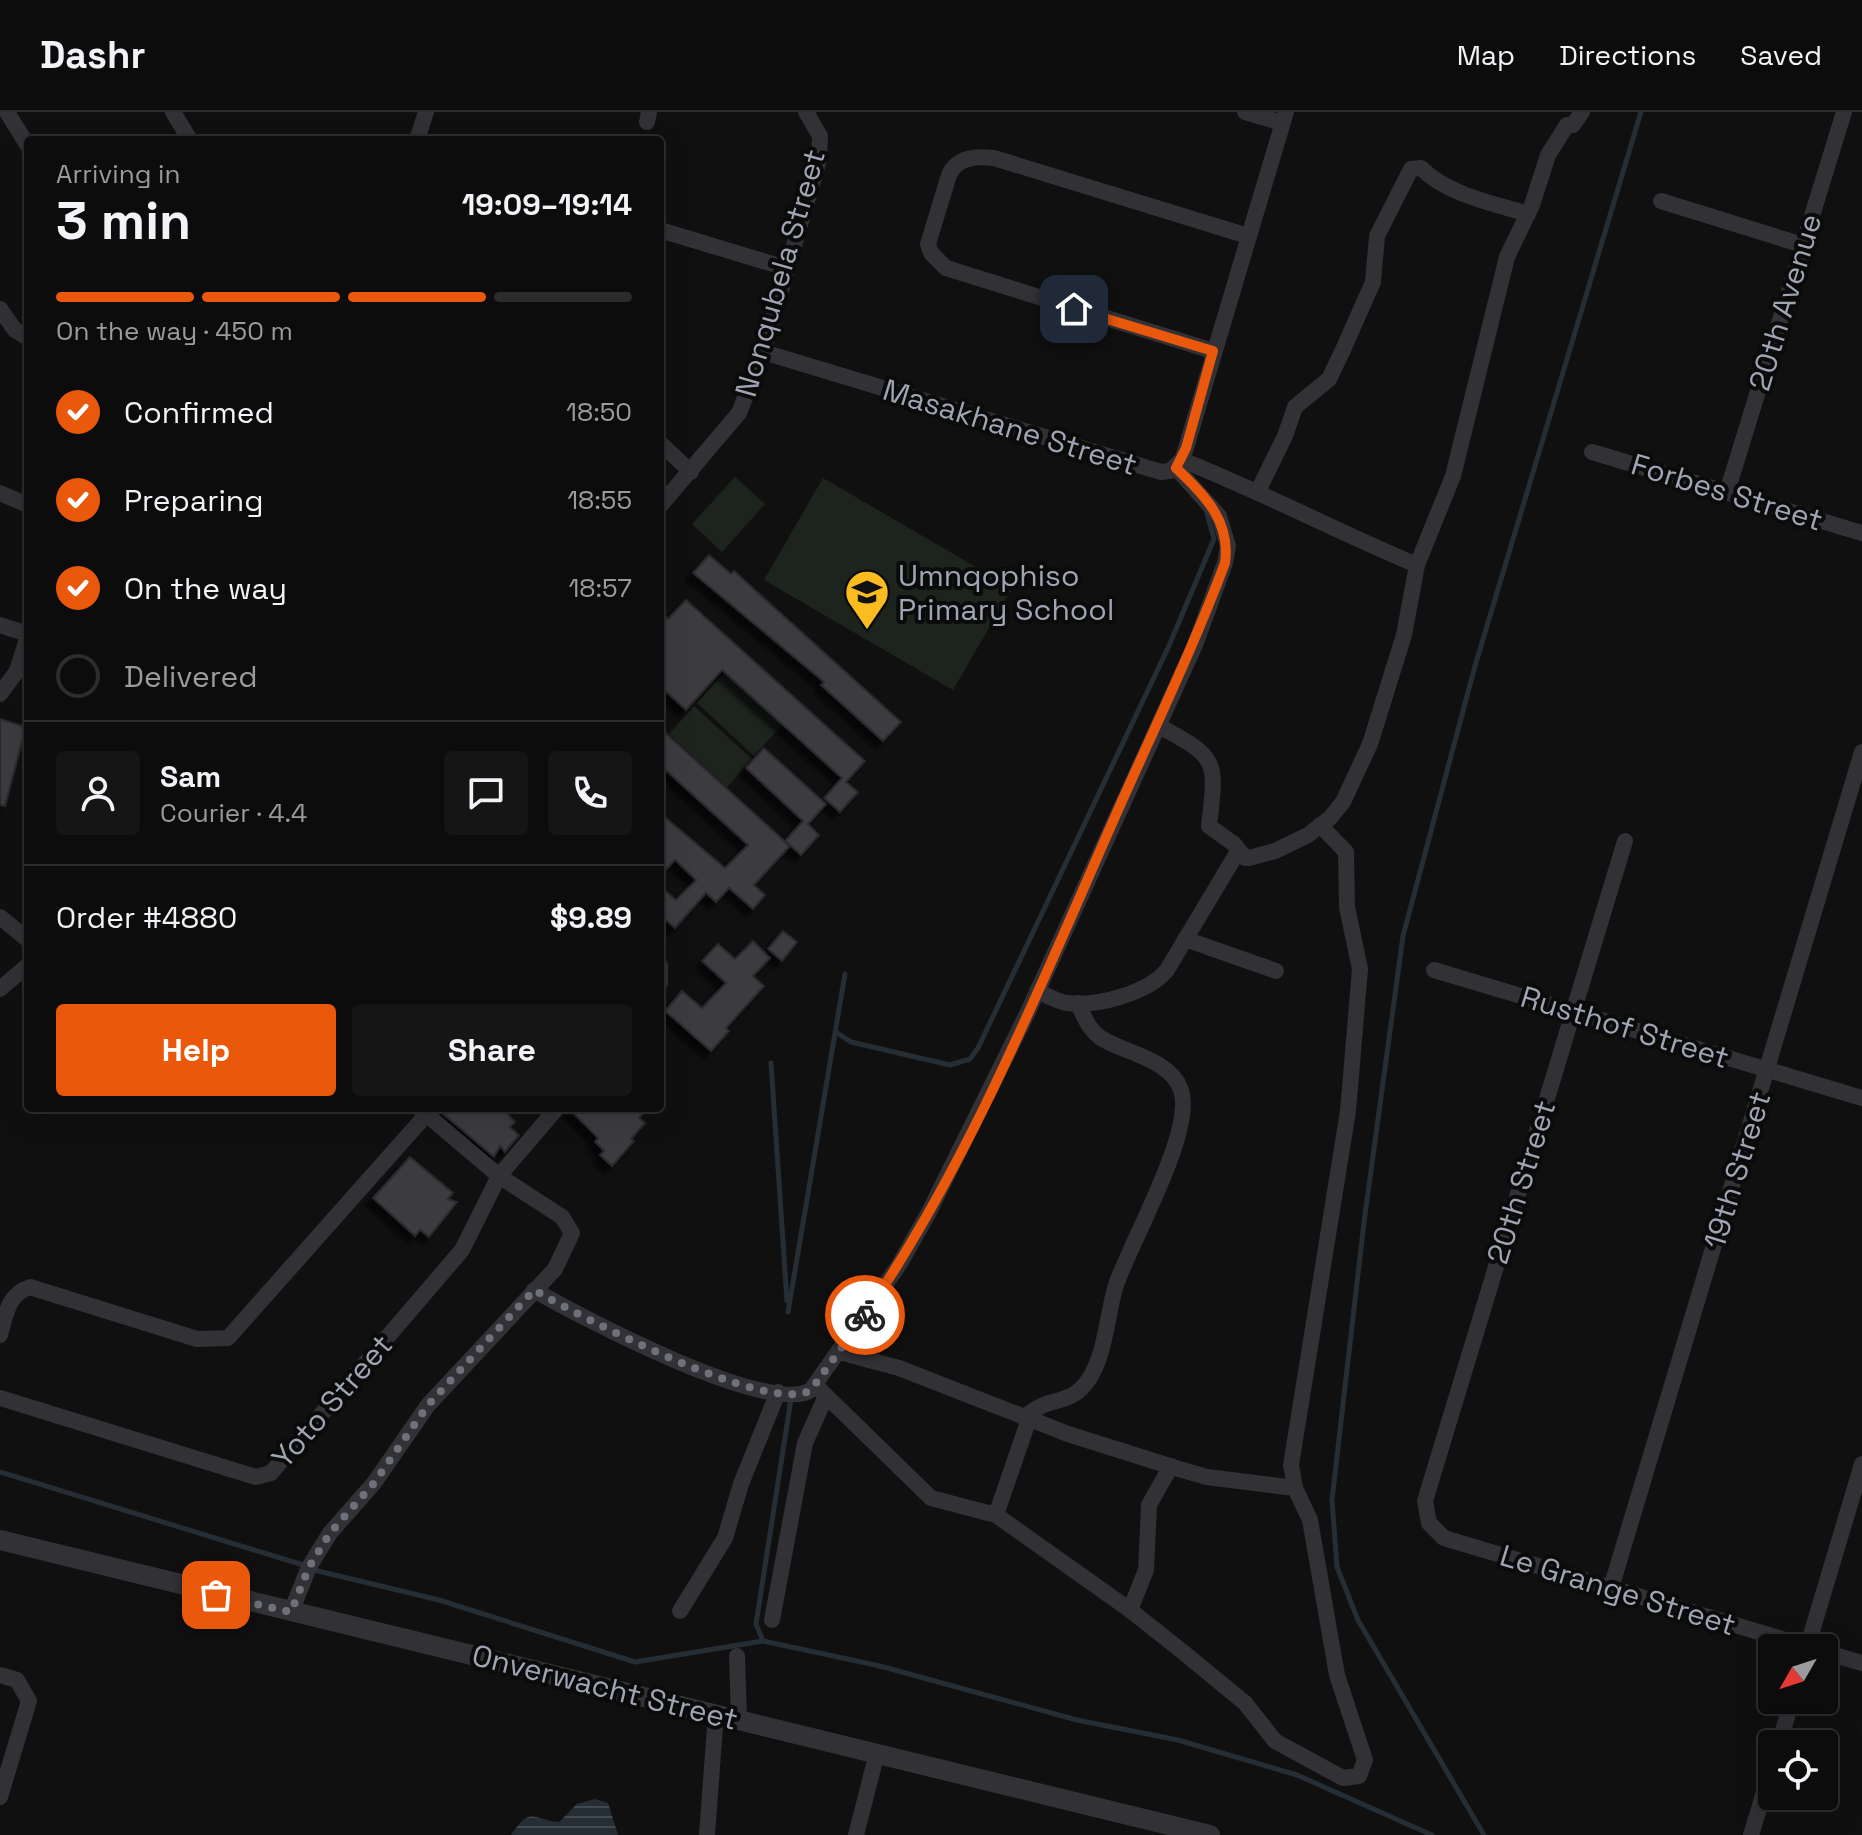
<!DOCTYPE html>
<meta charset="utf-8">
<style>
:root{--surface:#0c0c0d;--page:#151516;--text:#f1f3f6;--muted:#9a9b9d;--line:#2c2c2e;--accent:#ea580c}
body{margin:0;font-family:"Space Grotesk",sans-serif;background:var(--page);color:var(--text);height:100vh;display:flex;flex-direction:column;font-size:30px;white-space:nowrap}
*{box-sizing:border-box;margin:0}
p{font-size:26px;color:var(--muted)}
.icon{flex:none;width:44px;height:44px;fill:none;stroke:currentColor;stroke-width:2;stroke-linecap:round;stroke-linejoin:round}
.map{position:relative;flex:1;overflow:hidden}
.drawer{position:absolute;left:24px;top:24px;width:640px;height:976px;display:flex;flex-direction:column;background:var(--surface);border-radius:8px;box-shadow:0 8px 32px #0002,0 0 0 2px var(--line)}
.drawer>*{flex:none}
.needle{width:52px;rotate:231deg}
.fabs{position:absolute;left:1758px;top:1522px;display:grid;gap:16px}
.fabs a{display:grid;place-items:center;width:80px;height:80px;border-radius:8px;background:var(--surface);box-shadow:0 8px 32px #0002,0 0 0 2px var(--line);font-size:40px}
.pin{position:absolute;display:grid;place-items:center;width:68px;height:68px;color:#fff;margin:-34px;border-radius:16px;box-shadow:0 4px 12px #0006}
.courier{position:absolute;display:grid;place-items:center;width:80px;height:80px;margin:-40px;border:6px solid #ea580c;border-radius:50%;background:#fff;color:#222;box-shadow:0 2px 10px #0007}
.headline em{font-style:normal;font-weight:800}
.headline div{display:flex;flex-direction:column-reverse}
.headline{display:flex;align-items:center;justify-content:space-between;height:136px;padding:0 32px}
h1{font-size:52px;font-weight:800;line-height:60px}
.bar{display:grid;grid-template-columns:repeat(4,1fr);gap:12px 8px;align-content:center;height:96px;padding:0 32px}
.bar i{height:10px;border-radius:6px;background:var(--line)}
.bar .on{background:var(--accent)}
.bar p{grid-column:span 4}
.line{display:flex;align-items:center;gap:20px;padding:0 32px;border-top:2px solid var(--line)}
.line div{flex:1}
.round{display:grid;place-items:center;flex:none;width:84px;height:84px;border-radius:8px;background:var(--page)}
ol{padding:0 32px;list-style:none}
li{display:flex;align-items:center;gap:24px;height:88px}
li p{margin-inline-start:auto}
li .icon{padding:8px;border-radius:50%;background:var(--accent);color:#fff;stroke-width:4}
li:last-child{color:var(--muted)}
li i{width:44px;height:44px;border:4px solid var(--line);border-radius:50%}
.button{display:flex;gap:16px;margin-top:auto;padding:16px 32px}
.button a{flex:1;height:92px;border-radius:8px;background:var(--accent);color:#fff;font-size:32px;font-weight:800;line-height:92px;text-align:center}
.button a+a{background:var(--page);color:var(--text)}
header{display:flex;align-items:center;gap:48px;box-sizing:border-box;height:112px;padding:0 40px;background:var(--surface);border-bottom:2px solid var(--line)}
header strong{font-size:38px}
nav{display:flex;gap:44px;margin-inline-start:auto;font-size:28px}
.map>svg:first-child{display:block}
.grass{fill:#1c241d}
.water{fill:url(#water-rules)}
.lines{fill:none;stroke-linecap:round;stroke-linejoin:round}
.stream{stroke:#262e35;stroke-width:5}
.building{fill:#3a3a3f;stroke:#2a2a2d;stroke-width:2;filter:url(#shadow)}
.minor{stroke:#313136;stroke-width:16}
.tertiary{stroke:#313136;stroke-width:20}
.done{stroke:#6e717a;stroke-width:8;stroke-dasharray:0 14.4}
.route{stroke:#ea580c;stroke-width:10}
.labels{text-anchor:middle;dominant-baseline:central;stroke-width:8;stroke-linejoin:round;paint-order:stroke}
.street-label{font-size:30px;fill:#a0a5b3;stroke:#0b0b0c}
.poi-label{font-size:30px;fill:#a0a5b3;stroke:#0b0b0c;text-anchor:start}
</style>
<header>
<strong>Dashr</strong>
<nav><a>Map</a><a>Directions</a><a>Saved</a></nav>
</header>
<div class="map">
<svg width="1862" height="1723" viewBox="0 0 1862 1723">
<defs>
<pattern id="water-rules" width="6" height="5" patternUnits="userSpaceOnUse" patternTransform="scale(2)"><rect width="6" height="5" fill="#262e35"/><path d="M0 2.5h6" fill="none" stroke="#424950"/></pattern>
<filter id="shadow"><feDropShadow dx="-7" dy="7" stdDeviation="2" flood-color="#0009"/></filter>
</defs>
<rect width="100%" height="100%" fill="#101011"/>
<g class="grass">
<path d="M735 365 765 392 722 440 692 412Z"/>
<path d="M823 366 1012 476 953 578 764 468Z"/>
<path d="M724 561 782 613 754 644 697 591Z"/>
<path d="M694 594 752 647 727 675 669 622Z"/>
</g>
<path class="water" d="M595 1687 608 1691 618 1723H511C531 1693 533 1708 559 1710L577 1692Z"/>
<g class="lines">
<g class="stream">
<path d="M836 920 851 930 950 953 970 947 978 936 1168 536 1214 427 1207 401"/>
<path d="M771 951 787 1189"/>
<path d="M788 1200 845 862"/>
<path d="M791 1287 756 1512 763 1529 880 1554 1077 1608 1178 1628 1297 1663 1432 1723"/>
<path d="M0 1360 303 1453"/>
<path d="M314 1458 439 1488 635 1550 763 1529"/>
<path d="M1484 1723 1358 1508 1337 1455 1332 1388 1364 1110 1403 824 1475 554 1641 0"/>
</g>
</g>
<g class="building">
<path d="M709 443 731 462 734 459 901 610 883 629 821 573 824 570 693 461Z"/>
<path d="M686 488 865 649 846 670 858 680 840 700 824 686 842 666 722 558 686 598 660 574V500L668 507Z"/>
<path d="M0 607 26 615 5 694 0 693Z"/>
<path d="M660 616 790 734 754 773 765 783 753 797 729 776 716 790 706 781 675 816 660 803V774L676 788 696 768 675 748 660 764V701L725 756 748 733 660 653Z"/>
<path d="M764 636 826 692 808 712 819 723 801 743 785 729 803 709 746 656Z"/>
<path d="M783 819 797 830 782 849 768 837Z"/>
<path d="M753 829 770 846 753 864 764 874 726 916 729 919 711 939 665 899 682 879 702 896 726 871 702 849 718 832 735 847Z"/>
<path d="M436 996H502L515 1010 510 1015 519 1023 505 1040 500 1034 494 1045Z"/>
<path d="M568 996H648L639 1006 645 1011 631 1027 634 1029 612 1054 600 1043 604 1039 595 1030 598 1026Z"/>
<path d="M410 1045 453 1081 448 1087 457 1090 429 1125 420 1118 415 1124 373 1086Z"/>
</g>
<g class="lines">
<g class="minor">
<path d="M7 0 28 34"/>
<path d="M173 0 190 28"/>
<path d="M1245 0 1282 11"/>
<path d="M647 10 649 0"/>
<path d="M417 28 426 0"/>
<path d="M1661 89 1803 133"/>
<path d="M660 118 786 156"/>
<path d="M0 197 15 218 28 226"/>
<path d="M1213 239 946 156 931 141 928 132 949 63C957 45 976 44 994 46L1248 124"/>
<path d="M763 240 1161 360 1170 359 1182 348 1186 336 1286 0"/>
<path d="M660 331 691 360"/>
<path d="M1592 340 1862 421"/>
<path d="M1182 348C1262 380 1338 420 1417 453"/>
<path d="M1258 379 1285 324 1295 295 1329 267 1342 240 1373 170 1377 124 1411 57 1421 56C1448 83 1493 91 1528 102"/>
<path d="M1727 380 1844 0"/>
<path d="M0 381 28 393"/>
<path d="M660 394 739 301 763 240 819 48 820 24 806 0"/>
<path d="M0 513 28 522"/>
<path d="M0 582 17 559 28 524"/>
<path d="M1159 614C1218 646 1217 647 1209 714L1234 732 1245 746"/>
<path d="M1625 729 1425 1389 1429 1411 1444 1426 1812 1536"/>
<path d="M0 805 28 828"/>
<path d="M1185 827 1276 859"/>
<path d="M660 854V871"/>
<path d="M1434 858 1862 986"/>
<path d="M0 877 28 853"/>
<path d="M1037 879C1047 883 1057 890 1067 891 1097 895 1148 881 1167 858L1237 741 1249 746 1275 739 1308 723 1330 706 1343 690 1370 632 1404 523 1417 453 1453 364 1507 145 1532 93 1548 43 1567 13H1573L1582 0"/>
<path d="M534 1178C577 1203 769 1305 811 1278L899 1153 929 1100 1027 902 1195 533 1225 451 1228 434 1219 404 1176 356"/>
<path d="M0 1223C6 1202 8 1182 30 1175L197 1227 228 1226 426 1003"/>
<path d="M839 1240 899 1256 1068 1322 1179 1357 1207 1365 1295 1376"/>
<path d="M815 1273 931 1386 996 1403 1130 1498 1183 1540 1245 1591 1275 1629 1343 1666 1359 1664 1365 1648 1337 1563 1310 1408 1295 1376 1291 1353 1348 999 1360 857 1347 795 1346 740 1320 713"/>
<path d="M0 1286 256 1365 271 1361 462 1138 499 1064 557 996"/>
<path d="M1024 1306C1050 1281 1069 1297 1089 1267 1106 1241 1107 1202 1116 1173 1131 1129 1195 1019 1181 978 1171 947 1124 941 1101 926 1089 918 1083 903 1078 891"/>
<path d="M996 1403 1029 1307"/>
<path d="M1611 1476 1862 640"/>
<path d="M1130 1498 1146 1458 1149 1393 1171 1354"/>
<path d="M680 1499 725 1426 741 1372 778 1280"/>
<path d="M291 1500 309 1455 330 1421 374 1371 428 1293 555 1157 572 1121 562 1105 499 1064 419 996"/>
<path d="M772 1508 805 1331 826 1284"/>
<path d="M1807 1536 1862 1352"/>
<path d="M1824 1540 1862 1551"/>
<path d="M737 1544 739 1607"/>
<path d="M0 1563 17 1568 29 1589 0 1685"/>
<path d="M1779 1632 1792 1588"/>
<path d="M707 1723 716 1601"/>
<path d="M856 1723 877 1641"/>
<path d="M1751 1723 1772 1654"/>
</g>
<path class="tertiary" d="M0 1428 1210 1723"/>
</g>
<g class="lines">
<path class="done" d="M216 1483 291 1500 309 1455 330 1421 374 1371 428 1293 534 1178C578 1203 768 1304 811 1278L865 1203"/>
<path class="route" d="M865 1203C969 1051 1040 875 1114 707 1152 621 1192 539 1225 451 1231 410 1205 383 1176 356L1186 336 1213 239 1074 197"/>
</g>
<defs>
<g id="school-pin" transform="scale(2.3)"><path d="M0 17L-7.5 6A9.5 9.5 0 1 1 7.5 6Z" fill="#fabc1f" stroke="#0b0b0c"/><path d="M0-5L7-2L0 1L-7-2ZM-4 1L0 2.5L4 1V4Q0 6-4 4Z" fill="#111"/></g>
</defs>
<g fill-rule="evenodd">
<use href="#school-pin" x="867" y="480"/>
</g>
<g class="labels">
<g class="street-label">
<text transform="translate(780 161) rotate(-74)">Nonqubela Street</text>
<text transform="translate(1785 190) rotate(-73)">20th Avenue</text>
<text transform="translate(1010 315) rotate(17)">Masakhane Street</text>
<text transform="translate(1727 380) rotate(17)">Forbes Street</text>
<text transform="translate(1625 915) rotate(17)">Rusthof Street</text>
<text transform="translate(1737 1058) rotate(-73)">19th Street</text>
<text transform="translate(1521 1070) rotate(-73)">20th Street</text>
<text transform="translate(332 1289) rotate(-49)">Yoto Street</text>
<text transform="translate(1618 1478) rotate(17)">Le Grange Street</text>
<text transform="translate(605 1575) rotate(14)">Onverwacht Street</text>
</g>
<g class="poi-label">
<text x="898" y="463">Umnqophiso<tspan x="898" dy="34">Primary School</tspan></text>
</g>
</g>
</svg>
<div class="fabs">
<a><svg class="needle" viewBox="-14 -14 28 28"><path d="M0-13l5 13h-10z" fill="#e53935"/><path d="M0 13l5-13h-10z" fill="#9a9b9d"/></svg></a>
<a><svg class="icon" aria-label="locate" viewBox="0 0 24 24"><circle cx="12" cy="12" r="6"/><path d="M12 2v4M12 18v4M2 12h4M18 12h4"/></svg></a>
</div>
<div class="pin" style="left:216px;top:1483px;background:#ea580c"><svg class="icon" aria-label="bag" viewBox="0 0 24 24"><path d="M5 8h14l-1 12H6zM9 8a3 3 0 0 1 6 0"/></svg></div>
<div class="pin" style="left:1074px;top:197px;background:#1f2937"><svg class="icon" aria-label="home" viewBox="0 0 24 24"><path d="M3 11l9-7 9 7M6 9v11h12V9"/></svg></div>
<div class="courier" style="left:865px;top:1203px"><svg class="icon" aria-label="bike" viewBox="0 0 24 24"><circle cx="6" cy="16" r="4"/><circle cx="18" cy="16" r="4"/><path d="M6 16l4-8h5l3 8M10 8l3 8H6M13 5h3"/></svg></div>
<section class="drawer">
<div class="headline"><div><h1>3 min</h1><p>Arriving in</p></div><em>19:09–19:14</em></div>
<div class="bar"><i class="on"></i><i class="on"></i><i class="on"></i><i></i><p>On the way · 450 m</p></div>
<ol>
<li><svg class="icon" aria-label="check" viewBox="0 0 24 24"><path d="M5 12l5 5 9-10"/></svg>Confirmed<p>18:50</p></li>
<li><svg class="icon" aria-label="check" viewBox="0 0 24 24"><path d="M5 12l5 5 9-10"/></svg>Preparing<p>18:55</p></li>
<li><svg class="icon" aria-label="check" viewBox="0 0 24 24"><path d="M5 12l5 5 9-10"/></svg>On the way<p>18:57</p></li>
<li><i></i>Delivered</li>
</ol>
<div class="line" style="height:144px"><a class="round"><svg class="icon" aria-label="person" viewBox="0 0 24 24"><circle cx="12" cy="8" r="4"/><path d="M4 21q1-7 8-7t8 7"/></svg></a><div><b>Sam</b><p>Courier · 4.4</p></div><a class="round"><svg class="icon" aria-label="chat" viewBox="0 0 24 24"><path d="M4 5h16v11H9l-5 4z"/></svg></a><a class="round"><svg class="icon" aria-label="phone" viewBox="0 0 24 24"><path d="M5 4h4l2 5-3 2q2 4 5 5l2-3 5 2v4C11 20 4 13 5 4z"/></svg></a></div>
<div class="line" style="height:104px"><div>Order #4880</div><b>$9.89</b></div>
<div class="button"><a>Help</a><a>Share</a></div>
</section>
</div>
